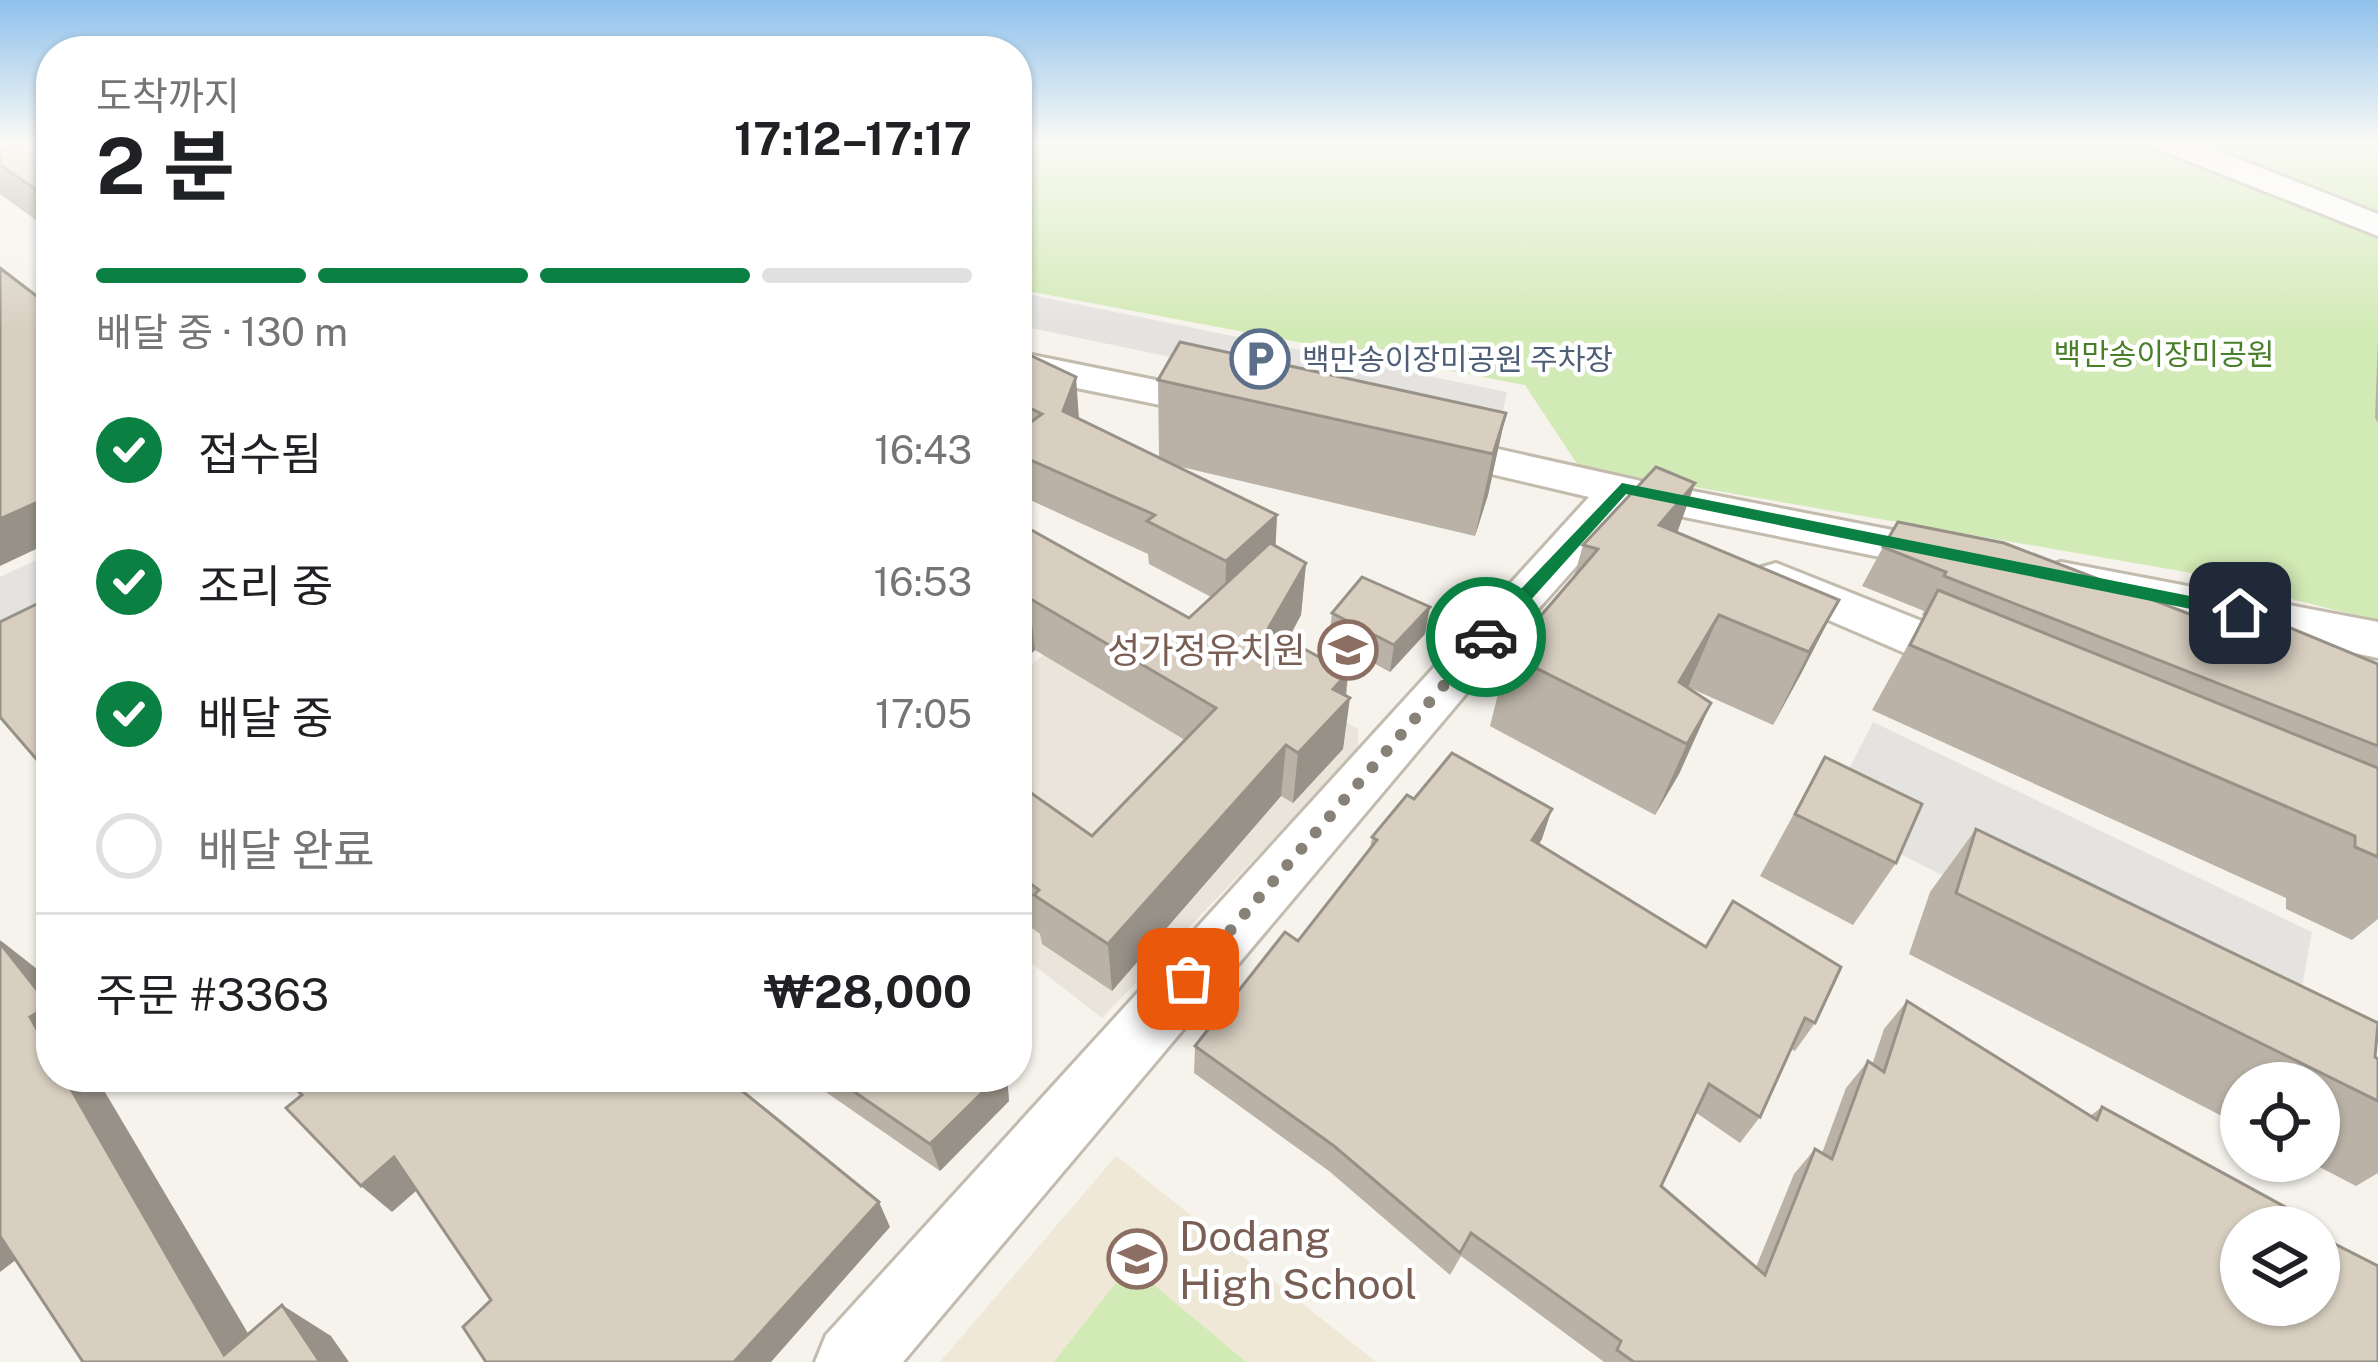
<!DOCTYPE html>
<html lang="ko">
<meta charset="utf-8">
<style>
:root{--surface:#fff;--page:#f6f6f6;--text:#202124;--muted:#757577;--line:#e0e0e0;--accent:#0b8043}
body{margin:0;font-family:"Public Sans","Noto Sans KR",sans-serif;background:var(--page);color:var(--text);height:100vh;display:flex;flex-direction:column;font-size:45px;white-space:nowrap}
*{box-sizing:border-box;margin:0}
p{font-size:39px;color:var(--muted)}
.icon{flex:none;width:66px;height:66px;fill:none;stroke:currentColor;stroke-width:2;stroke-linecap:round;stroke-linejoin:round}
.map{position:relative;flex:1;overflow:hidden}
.panel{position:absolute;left:36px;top:36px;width:996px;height:1056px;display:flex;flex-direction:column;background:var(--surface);border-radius:48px;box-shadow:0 3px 9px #0004}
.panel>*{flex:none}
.controls{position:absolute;left:2220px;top:1062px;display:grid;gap:24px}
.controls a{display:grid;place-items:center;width:120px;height:120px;border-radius:50%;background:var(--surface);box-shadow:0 3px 9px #0004;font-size:60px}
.pin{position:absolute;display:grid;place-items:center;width:102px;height:102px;color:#fff;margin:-51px;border-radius:24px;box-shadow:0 6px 18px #0006}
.courier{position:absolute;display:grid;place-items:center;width:120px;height:120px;margin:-60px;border:9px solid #0b8043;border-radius:50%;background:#fff;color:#222;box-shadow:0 3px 15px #0007}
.head em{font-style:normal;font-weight:700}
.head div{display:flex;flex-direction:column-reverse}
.head{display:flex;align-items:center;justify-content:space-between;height:204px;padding:0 60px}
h1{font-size:78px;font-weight:700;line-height:90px}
.bar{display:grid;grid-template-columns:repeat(4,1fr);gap:18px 12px;align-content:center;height:144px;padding:0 60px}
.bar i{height:15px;border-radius:9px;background:var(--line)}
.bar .active{background:var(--accent)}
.bar p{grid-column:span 4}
.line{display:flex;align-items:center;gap:30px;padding:0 60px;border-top:3px solid var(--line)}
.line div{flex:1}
ol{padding:0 60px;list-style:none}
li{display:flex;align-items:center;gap:36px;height:132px}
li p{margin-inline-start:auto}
li .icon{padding:12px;border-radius:50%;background:var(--accent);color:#fff;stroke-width:4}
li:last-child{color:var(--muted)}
li i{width:66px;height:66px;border:6px solid var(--line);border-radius:50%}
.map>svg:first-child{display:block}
.residential{fill:#eae5da}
.education{fill:#efe8d6}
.green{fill:#d2eab5}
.parking{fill:#e5e3e0}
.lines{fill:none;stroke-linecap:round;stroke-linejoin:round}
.street-casing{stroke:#c2bbae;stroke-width:6}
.street{fill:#fff;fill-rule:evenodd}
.wall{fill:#bab2a6}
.shaded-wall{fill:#979187}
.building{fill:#d8cfc1;stroke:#979187;stroke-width:3}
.route{fill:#0b8043}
.done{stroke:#878178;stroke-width:12;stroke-dasharray:0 21.6}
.labels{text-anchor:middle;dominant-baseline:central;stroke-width:9;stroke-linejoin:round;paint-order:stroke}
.far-park-label{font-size:30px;fill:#4a7f2a;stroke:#fff}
.far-service-label{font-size:30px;fill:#4e5e75;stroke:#fff;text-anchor:start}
.education-label{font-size:36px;fill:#785e54;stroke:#fff;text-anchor:end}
.near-education-label{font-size:42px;fill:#785e54;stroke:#fff;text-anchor:start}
</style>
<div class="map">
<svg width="2378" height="1362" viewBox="0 0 2378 1362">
<rect width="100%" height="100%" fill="#f6f3ec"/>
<path class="residential" d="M1122 592 1358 729V751L1102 1018 1017 952V676Z"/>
<path class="education" d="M1116 1156 1376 1362H940Z"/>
<g class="green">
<path d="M1017 142H2378V621L2186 572 1579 467 1525 385 1017 289Z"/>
<path d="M1130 1265 1246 1362H1054Z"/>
</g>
<g class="parking">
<path d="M1017 292 1507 392 1500 426 1017 325Z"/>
<path d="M51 553V634L0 660V577Z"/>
<path d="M1873 722 2312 932 2290 1051 1825 816Z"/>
</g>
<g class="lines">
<g class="street-casing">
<g id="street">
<path d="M2154 142H2196L2378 214V236L2158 149Z"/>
<path d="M1017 352 1225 394 1239 397 1245 406 1239 415 1225 418 1017 376Z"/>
<path d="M1426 433 1641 481 1954 542 1970 546 1977 557 1970 568 1954 572 1630 506 1524 625 903 1362H815L826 1335 1589 497 1411 455 1405 446 1411 437Z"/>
<path d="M2061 562 2378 622V658L2044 589 2037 578 2044 567Z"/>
<path d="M1776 563 1992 649 1999 662 1992 675 1974 680 1956 675 1759 590 1752 579 1759 568Z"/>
</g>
</g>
<use href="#street" class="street"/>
</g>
<g class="wall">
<path d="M0 142 51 147V231L0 194Z"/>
<path d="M2378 338V423L2375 418Z"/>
<path d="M1017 349 1079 419 1159 458 1158 380 1506 413 1488 495 1475 536 1173 465 1277 515 1275 546 1306 563 1301 615 1288 640 1348 673 1343 749 1293 803 1281 796 1112 991 1042 944 1040 934 1017 917V783L1092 836 1185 740 1035 650 1017 667V522L1189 618 1211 597 1149 564 1148 554 1017 494Z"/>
<path d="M1695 483 1677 533 1839 600 1802 672 1773 725 1688 687 1711 703 1679 774 1655 815 1490 726 1508 654 1574 577 1583 545Z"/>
<path d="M1883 547 2243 635 2259 615 2378 664V919L2352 940 2286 909V898L1872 710 1924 616 1922 615 1924 611 1862 586Z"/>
<path d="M1332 613 1425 634 1390 672 1329 639Z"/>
<path d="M1825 757 1896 863 1853 925 1760 876Z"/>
<path d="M1414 799 1542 839 1539 844 1815 1023 1795 1051 1791 1049 1760 1117 1740 1143 1695 1112 1661 1186 1756 1267 1794 1174 1815 1149 1822 1153 1846 1088 1868 1061 1872 1065 1884 1029 1907 1001 2090 1116 2102 1107 2287 1219 2378 1362H1604L1461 1256 1450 1275 1329 1171 1194 1073 1195 1046 1298 941 1370 849 1372 837Z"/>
<path d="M1976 829 2378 1059V1173L2356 1186 2308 1161H2319V1083H2241V1126L1909 954 1930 892Z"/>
<path d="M804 1077H1007L1009 1101 940 1171Z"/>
</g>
<g class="shaded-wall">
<path d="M1076 377 1079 419 1063 411Z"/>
<path d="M1506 413 1488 495 1475 536 1493 454Z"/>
<path d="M1695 483 1669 555 1659 525Z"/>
<path d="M51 496V542L0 566V519Z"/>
<path d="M1277 515 1275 558 1225 604 1226 561Z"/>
<path d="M1306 563 1301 615 1265 681 1268 629Z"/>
<path d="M1029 598 1035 650 1017 667V609Z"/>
<path d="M1839 600 1802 672 1773 725 1809 652Z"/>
<path d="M1430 607 1425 634 1390 672 1394 645Z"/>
<path d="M1719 615 1688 687 1679 682Z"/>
<path d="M1348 673 1344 704 1350 698 1343 749 1293 803 1298 753 1333 689Z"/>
<path d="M1711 703 1679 774 1655 815 1687 744Z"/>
<path d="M1286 745 1281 796 1112 991 1108 944Z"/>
<path d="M1552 809 1542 839 1522 869 1532 840Z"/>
<path d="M0 940 46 976 51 982V1054L30 1017Z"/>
<path d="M64 1077H96L265 1362 224 1355Z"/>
<path d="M998 1077H1007L1009 1101 940 1171 930 1144Z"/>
<path d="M394 1157 424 1184 392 1212 361 1186Z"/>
<path d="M879 1202 890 1227 771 1362H734Z"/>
<path d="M0 1216 42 1240 0 1272Z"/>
<path d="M282 1305 331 1336 349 1362H320Z"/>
</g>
<g class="building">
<path d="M0 142H43L51 147V200L0 165Z"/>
<path d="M0 268 51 307V496L0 519Z"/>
<path d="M1180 342 1506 413 1493 454 1158 380Z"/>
<path d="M1017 349 1076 377 1063 411 1277 515 1226 561 1147 521 1155 515 1017 454V432L1042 414 1017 402Z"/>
<path d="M1656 467 1695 483 1659 525 1839 600 1809 652 1719 615 1679 682 1711 703 1687 744 1508 654 1598 549 1583 545Z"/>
<path d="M1017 522 1189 618 1270 543 1306 563 1268 629 1348 673 1333 689 1350 698 1298 753 1286 745 1108 944 1034 895 1039 890 1017 874V783L1092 836 1216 708 1029 598 1017 609Z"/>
<path d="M1898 522 2004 543 2252 638 2259 615 2378 664V746L1944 576 1946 572 1883 547Z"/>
<path d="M1362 577 1430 607 1394 645 1332 613Z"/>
<path d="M1938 590 2378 768V857L2355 847V836L1910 645Z"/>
<path d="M39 603 51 614V776L0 717V622Z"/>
<path d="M1452 753 1552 809 1532 840 1706 947 1733 901 1841 967 1815 1023 1805 1018 1760 1117 1709 1084 1661 1186 1765 1275 1815 1149 1832 1159 1868 1061 1884 1072 1907 1001 2097 1120 2102 1107 2289 1209 2287 1219 2302 1227H2241V1305H2319V1236L2378 1266V1362H1634L1617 1350 1621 1341 1471 1233 1460 1253 1334 1146 1195 1046 1285 932 1298 941 1377 840 1372 837 1407 795 1414 799Z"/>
<path d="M1825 757 1922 804 1896 863 1795 814Z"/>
<path d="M1976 829 2378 1023 2375 1057 2378 1059V1101L1956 893Z"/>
<path d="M0 943 49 1005 30 1017 51 1054V1077H64L224 1355 282 1305 320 1362H83L0 1236Z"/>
<path d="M284 1077H725L879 1202 734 1362H486L463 1327 491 1300 394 1157 361 1186 286 1108 302 1095Z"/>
<path d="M833 1077H998L930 1144Z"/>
</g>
<linearGradient id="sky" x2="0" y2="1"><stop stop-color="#8fc1ec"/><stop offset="0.43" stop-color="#fbfaf6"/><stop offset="1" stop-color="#fbfaf6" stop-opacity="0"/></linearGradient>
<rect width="2378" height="332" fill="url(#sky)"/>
<path class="route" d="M1622 483 2240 606 2250 613 2240 619 1626 494 1493 642H1480V632Z"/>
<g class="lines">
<path class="done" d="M1188 979 1486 637"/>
</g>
<defs>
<g id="parking-ring" transform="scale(3)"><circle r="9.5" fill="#fff" stroke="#5c6f8a" stroke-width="1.5"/><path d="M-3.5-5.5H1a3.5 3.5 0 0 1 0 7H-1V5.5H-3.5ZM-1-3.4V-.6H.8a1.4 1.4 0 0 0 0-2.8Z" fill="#5c6f8a"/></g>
<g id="school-ring" transform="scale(3)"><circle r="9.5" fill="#fff" stroke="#8d6e63" stroke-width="1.5"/><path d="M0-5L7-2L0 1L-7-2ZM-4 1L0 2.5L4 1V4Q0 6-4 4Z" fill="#8d6e63"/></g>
</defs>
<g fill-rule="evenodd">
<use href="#parking-ring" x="1260" y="359"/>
<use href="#school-ring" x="1348" y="650"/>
<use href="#school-ring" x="1137" y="1259"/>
</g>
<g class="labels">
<g class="far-park-label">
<text x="2164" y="354">백만송이장미공원</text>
</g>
<g class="far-service-label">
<text x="1302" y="359">백만송이장미공원 주차장</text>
</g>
<g class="education-label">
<text x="1306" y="650">성가정유치원</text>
</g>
<g class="near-education-label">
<text x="1179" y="1235">Dodang<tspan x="1179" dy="48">High School</tspan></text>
</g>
</g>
</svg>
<div class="controls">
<a><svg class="icon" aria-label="locate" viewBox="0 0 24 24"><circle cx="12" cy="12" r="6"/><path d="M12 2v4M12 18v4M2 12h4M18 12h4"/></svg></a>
<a><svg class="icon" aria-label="layers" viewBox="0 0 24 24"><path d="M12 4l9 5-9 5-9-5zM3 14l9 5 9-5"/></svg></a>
</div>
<div class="pin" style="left:1188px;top:979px;background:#ea580c"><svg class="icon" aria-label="bag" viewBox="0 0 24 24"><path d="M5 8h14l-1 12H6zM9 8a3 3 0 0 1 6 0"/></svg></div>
<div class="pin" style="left:2240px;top:613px;background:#1f2937"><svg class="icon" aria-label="home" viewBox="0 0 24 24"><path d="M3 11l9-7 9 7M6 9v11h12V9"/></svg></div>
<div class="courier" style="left:1486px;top:637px"><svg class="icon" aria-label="car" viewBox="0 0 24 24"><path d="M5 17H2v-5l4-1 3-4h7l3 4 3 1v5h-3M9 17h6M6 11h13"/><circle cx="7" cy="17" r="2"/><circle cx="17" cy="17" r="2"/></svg></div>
<section class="panel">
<div class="head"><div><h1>2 분</h1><p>도착까지</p></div><em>17:12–17:17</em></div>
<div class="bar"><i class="active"></i><i class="active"></i><i class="active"></i><i></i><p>배달 중 · 130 m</p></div>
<ol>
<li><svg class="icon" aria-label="check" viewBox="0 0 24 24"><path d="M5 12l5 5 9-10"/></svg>접수됨<p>16:43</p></li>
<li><svg class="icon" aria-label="check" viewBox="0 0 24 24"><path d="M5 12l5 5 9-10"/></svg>조리 중<p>16:53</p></li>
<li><svg class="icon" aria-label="check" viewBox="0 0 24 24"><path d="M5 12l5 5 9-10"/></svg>배달 중<p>17:05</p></li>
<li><i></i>배달 완료</li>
</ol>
<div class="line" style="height:156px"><div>주문 #3363</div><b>₩28,000</b></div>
</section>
</div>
